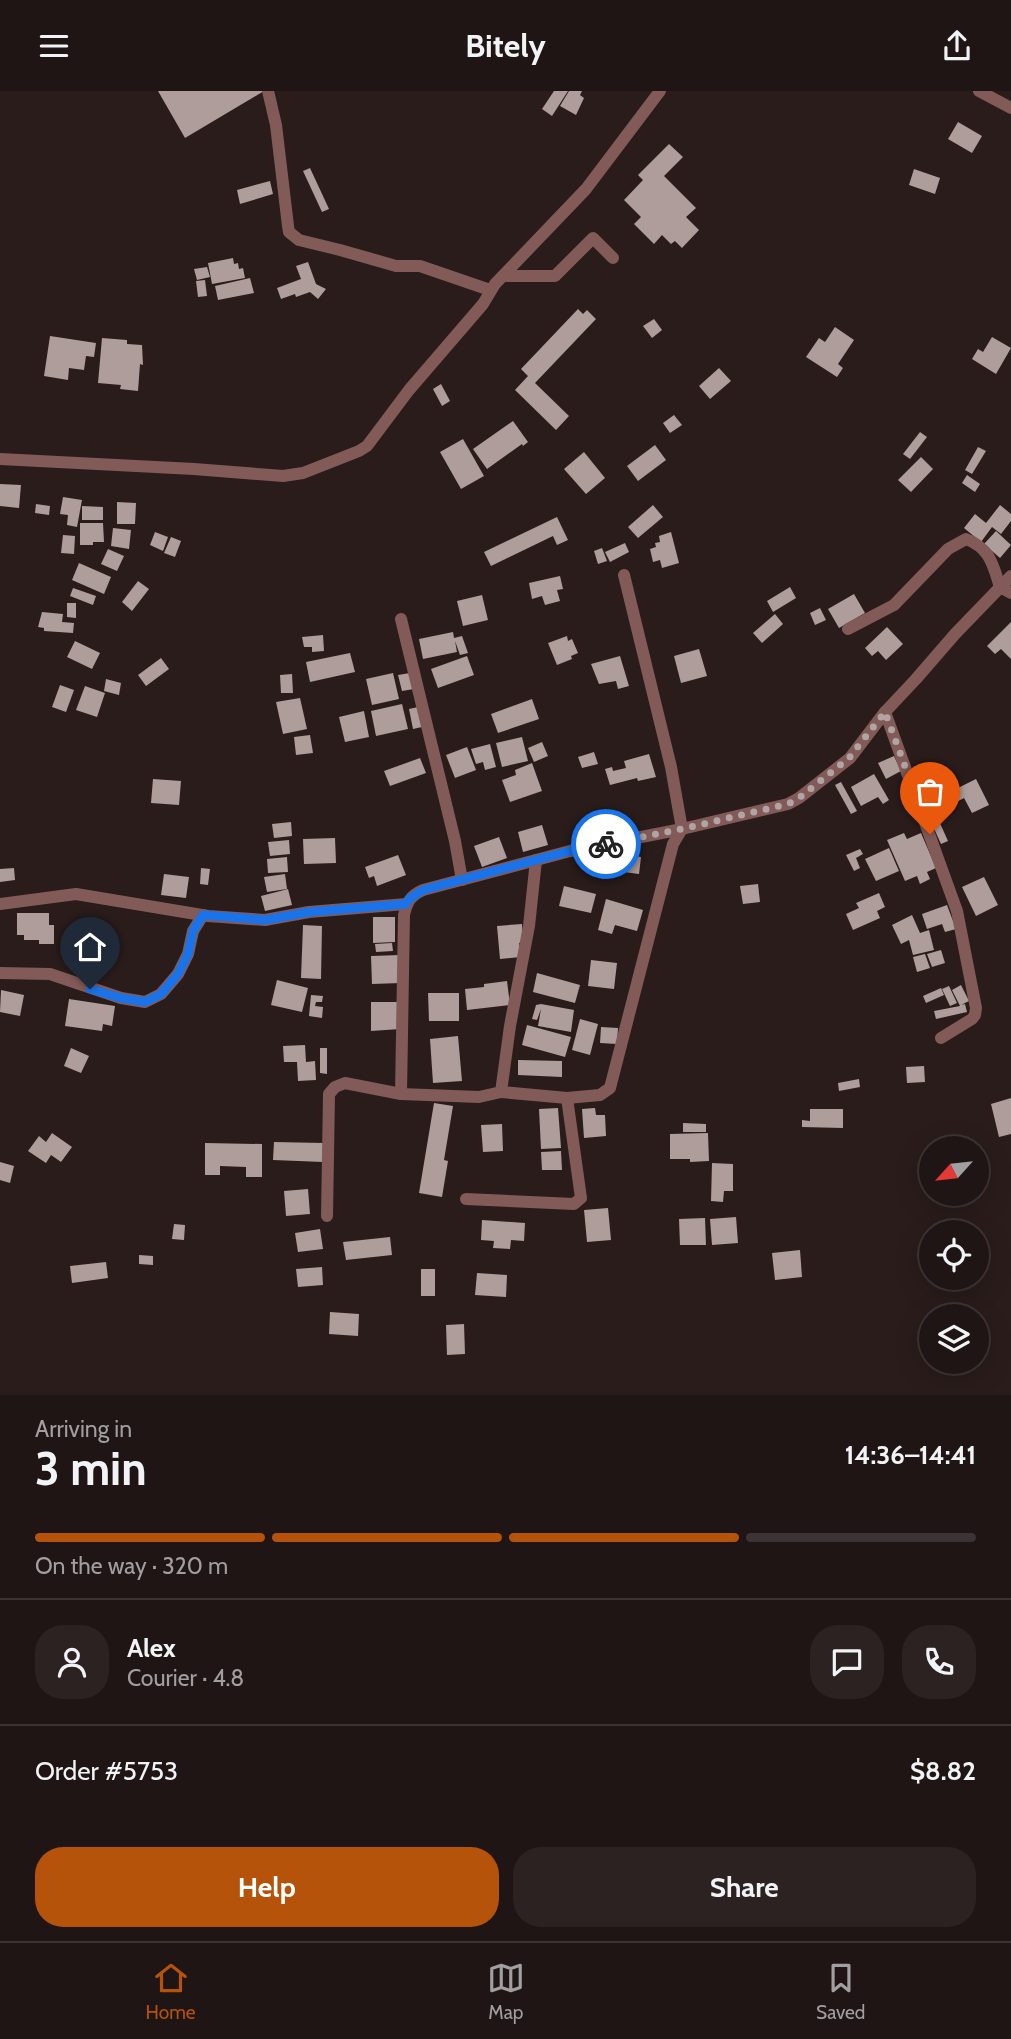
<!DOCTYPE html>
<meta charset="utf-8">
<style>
:root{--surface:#1f1514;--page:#2c2222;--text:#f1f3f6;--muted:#a19fa0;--line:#3c3434;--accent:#b45309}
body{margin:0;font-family:Cabin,sans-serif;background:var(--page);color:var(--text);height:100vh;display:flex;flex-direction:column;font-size:26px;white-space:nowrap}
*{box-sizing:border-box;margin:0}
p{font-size:23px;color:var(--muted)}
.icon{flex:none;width:38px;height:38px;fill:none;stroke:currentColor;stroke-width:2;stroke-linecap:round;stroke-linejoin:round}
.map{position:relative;height:1304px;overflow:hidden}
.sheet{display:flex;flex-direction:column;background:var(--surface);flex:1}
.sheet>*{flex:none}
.needle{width:46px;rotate:243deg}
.controls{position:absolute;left:919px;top:1045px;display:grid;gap:14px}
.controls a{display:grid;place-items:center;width:70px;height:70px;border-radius:50%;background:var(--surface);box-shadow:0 7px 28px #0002,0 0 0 2px var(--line);font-size:35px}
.pin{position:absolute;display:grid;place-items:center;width:60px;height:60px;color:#fff;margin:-72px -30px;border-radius:50% 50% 50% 0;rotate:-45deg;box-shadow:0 0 7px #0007}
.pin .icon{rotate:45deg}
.courier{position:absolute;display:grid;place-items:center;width:70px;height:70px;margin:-35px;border:5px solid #1a73e8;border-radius:50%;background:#fff;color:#222;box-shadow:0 2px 9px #0007}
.overview em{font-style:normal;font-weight:700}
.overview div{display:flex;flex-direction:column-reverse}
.overview{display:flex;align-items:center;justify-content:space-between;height:119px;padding:0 35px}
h1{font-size:46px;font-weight:700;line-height:52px}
.bar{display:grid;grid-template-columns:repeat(4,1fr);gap:10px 7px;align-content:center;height:84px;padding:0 35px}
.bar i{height:9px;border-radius:5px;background:var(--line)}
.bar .on{background:var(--accent)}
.bar p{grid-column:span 4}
.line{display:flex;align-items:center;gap:18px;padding:0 35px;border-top:2px solid var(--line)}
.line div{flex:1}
.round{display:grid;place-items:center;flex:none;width:74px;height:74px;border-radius:28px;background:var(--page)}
.action{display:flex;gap:14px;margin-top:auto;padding:14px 35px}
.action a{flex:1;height:80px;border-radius:28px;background:var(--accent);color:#fff;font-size:28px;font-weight:700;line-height:80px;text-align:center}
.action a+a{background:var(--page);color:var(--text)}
header{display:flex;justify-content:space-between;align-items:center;height:91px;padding:0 35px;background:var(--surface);font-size:32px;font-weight:700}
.dock{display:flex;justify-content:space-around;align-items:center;height:98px;border-top:2px solid var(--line);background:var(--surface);font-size:19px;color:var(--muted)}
.dock a{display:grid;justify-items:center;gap:4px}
.dock .on{color:var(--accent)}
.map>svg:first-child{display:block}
.building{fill:#ae9d9b}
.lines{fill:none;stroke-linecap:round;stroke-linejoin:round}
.street{stroke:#825a57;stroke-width:12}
.done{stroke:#b0a4a4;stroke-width:7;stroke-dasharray:0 12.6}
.route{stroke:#1a73e8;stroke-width:9}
</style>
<header><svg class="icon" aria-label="menu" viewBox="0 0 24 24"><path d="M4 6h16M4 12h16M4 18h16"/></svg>Bitely<svg class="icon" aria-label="share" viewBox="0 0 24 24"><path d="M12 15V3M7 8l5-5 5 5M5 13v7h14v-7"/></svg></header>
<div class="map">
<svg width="1011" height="1304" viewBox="0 0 1011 1304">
<rect width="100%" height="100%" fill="#291c1b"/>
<g class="building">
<path d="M158 0H264L185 47Z"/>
<path d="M554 0H568L552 25 542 18Z"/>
<path d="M569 0H582L580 4 584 7 576 24 560 15Z"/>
<path d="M958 31 982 45 972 62 948 48Z"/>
<path d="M669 53 683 66 664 85 696 117 686 126 699 139 682 157 675 150 671 153 662 144 654 153 634 133 641 126 624 109 643 89 638 84Z"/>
<path d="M310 77 329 118 322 121 303 80Z"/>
<path d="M914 78 940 87 935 103 909 94Z"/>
<path d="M270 90 273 103 240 113 237 99Z"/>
<path d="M233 167 234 173 238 172 239 178 243 177 245 187 212 193 208 172Z"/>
<path d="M308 171 316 193 326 198 318 208 310 201 296 206 295 203 281 208 277 197 301 188 296 175Z"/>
<path d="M207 176 210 186 197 189 194 178Z"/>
<path d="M250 187 254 202 218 209 215 195Z"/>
<path d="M205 189 207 205 198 206 196 190Z"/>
<path d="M578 218 583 223 587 219 596 228 535 292 569 325 556 339 515 299 528 285 521 278Z"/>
<path d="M654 228 662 239 652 247 643 235Z"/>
<path d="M835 236 854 249 838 273 843 277 837 286 806 266 819 247 825 251Z"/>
<path d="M50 245 96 252 94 266 86 265 84 279 69 277 68 289 44 285Z"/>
<path d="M992 246 1011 257 996 283 972 268 978 258 983 261Z"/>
<path d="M102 247 127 249V253L142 254 143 274 140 273 138 300 120 298 121 294 98 292Z"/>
<path d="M719 277 731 290 710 308 699 295Z"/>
<path d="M441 293 450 310 442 315 433 298Z"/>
<path d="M674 324 682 334 670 342 663 332Z"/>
<path d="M513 330 528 351 523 355 522 353 487 378 473 358Z"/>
<path d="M920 341 927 346 910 368 903 363Z"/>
<path d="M463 348 484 385 461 398 440 361Z"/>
<path d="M655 354 666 369 638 390 627 375Z"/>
<path d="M978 356 986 360 972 383 965 379Z"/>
<path d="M584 361 605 387 586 403 564 378Z"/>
<path d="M921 366 933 378 911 401 898 389Z"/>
<path d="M967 384 980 393 975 401 962 392Z"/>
<path d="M0 393 21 394 19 417 0 415Z"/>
<path d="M63 406 82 409 77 436 67 434 68 424 60 423Z"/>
<path d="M117 411 136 412 135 433H117Z"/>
<path d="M36 413 50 415 49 424 35 422Z"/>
<path d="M653 414 663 426 638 447 628 436Z"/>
<path d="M1000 414 1011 423V430L1001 443 992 436 981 451 964 437 975 423 986 432Z"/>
<path d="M82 415 103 416V429H82Z"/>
<path d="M557 426 568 449 557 454 553 445 491 475 484 461Z"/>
<path d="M80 432H103L104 451H93V454H80Z"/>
<path d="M113 437 131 439 129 458 111 455Z"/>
<path d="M996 440 1011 454 1000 467 984 453Z"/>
<path d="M155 441 168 446 163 460 150 454Z"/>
<path d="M671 441 679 472 662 477 660 469 653 471 650 458 656 456 655 452 660 451 659 445Z"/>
<path d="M63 444 75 445 74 463 61 462Z"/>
<path d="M171 446 181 450 175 466 164 462Z"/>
<path d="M625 452 629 461 610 471 605 461Z"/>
<path d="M602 457 607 470 598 473 594 460Z"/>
<path d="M108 458 124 465 117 480 101 473Z"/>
<path d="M79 472 111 486 104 503 72 489Z"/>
<path d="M560 485 563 498 557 499 560 510 545 514 542 505 532 508 529 492Z"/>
<path d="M138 490 149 498 132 520 122 511Z"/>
<path d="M790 496 796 507 773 521 767 510Z"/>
<path d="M73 497 96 505 93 514 70 505Z"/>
<path d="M854 503 865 522 839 537 828 518Z"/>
<path d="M482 504 488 529 463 535 457 510Z"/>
<path d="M67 512H76V527L67 526Z"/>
<path d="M820 517 826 529 815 534 810 522Z"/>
<path d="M42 521 63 523 62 531 74 532 73 542 44 540V537L38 536Z"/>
<path d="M775 523 783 533 762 552 753 542Z"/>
<path d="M1011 531V568L1001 558 995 563 987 555Z"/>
<path d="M887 536 903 553 886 569 878 560 872 565 865 557Z"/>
<path d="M453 541 454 547 462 545 468 562 460 564 455 550 457 561 423 568 419 548Z"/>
<path d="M323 544 324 560 312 561V556H304L302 546Z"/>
<path d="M567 545 568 550 572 548 578 562 571 565 572 568 557 574 548 552Z"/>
<path d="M75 550 100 562 92 578 67 566Z"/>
<path d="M699 558 707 585 681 592 674 565Z"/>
<path d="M350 562 355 581 310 591 306 571Z"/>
<path d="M467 565 474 584 438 597 431 578Z"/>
<path d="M620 565 629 595 618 598 616 590 599 593 591 573Z"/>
<path d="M161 567 169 578 146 595 138 584Z"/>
<path d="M393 582 399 608 372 614 366 588Z"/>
<path d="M410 582 414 598 402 600 398 584Z"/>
<path d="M292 583 293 602H281L280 584Z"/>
<path d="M106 588 121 592 119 604 104 600Z"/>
<path d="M60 594 74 599 66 621 52 616Z"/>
<path d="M85 595 105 602 97 626 76 619Z"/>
<path d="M300 607 307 638 283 643 276 611Z"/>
<path d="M532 608 539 628 498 642 491 623Z"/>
<path d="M402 613 408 638 376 645 371 620Z"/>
<path d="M418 616 422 636 413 638 409 618Z"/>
<path d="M364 620 369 646 345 651 339 626Z"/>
<path d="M310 644 313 662 296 664 294 646Z"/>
<path d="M522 646 528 670 502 676 496 652Z"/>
<path d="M542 651 548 665 534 671 528 657Z"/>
<path d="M490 653 496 676 485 679 483 671 476 673 471 658Z"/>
<path d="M467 656 476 679 455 687 446 664Z"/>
<path d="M594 661 598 673 582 677 578 666Z"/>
<path d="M649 663 656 686 638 690 637 687 610 694 605 678 612 676 613 680 626 677 624 670Z"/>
<path d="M894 665 901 680 886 688 878 672Z"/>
<path d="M420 667 426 682 390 695 384 680Z"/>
<path d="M532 672 542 700 510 711 502 689 516 684 515 679Z"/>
<path d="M874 683 889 709 883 713 878 706 861 715 851 696Z"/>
<path d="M153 688 181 690 179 714 151 712Z"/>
<path d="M976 688 989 714 972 722 964 707 947 716 942 705Z"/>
<path d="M841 691 857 720 851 723 835 694Z"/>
<path d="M939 730 948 750 941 753 932 733Z"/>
<path d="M291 731 292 745 274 747 272 733Z"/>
<path d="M542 734 548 754 523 761 518 741Z"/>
<path d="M904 742 907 748 921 742 936 777 927 781 930 788 920 793 917 785 905 790 887 749Z"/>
<path d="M499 746 507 767 482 776 474 755Z"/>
<path d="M335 747 336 772 304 773 303 748Z"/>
<path d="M289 749 290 763 270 765 268 751Z"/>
<path d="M889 757 899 780 876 790 865 768Z"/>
<path d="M860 758 863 763 856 767 860 777 854 780 846 764Z"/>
<path d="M618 763 641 766 639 783 616 780Z"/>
<path d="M398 764 406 784 377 795 374 785 369 787 365 776Z"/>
<path d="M287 766 288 781 268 782 267 768Z"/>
<path d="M601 770 609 772 605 788 597 786Z"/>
<path d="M14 777 15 789 0 791V778Z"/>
<path d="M201 777 210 778 208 794 200 793Z"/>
<path d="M164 783 189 786 186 807 161 804Z"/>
<path d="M285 783 287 798 267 801 264 786Z"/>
<path d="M984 786 998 814 976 825 962 796Z"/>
<path d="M758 793 760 811 743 813 740 795Z"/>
<path d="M564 795 596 803 591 822 559 815Z"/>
<path d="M288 798 292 814 265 820 261 805Z"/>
<path d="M879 802 885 816 877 820 880 827 853 839 846 823 859 817 856 812Z"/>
<path d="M606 808 643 819 637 840 615 834 612 843 598 839Z"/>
<path d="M947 814 956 838 945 841 942 833 927 838 922 823Z"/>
<path d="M17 822H49V834H54V853H39V849H24V844H17Z"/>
<path d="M912 824 920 842 929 839 934 859 913 864 909 849 901 853 892 834Z"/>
<path d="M373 826H395V851L373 852Z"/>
<path d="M522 833 523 851 519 852 521 866 500 868 497 835Z"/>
<path d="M303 834 322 835 321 888 301 887Z"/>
<path d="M392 852 393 860 376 861 375 853Z"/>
<path d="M941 859 945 872 932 876 927 863Z"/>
<path d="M925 863 930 877 917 881 913 866Z"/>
<path d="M400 864 401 892 372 893 371 865Z"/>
<path d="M591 869 617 872 614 898 588 895Z"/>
<path d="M537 882 580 894 575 912 533 901Z"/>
<path d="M277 889 308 897 302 921 271 914Z"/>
<path d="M507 890 510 914 467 919 465 898 484 896V893Z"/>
<path d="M961 894 969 910 961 914 965 913 967 921 936 928 934 920 960 915 952 899Z"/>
<path d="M949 895 957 912 950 915 942 898Z"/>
<path d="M941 897 944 904 926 912 923 905Z"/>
<path d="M1 899 24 904 20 925 0 921Z"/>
<path d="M428 902H459V930H429Z"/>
<path d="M311 904 323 905 322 911H316L315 915 323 916 322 927 309 925Z"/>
<path d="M69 908 115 915 112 935 103 933 102 940 65 935Z"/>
<path d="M371 911H400V938L371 940Z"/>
<path d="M541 913 574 919 571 941 538 935 541 918 537 929 532 928 536 914Z"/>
<path d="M580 928 598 933 590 964 572 959Z"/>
<path d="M527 934 571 946 565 966 522 954Z"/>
<path d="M601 936 618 937 617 953 600 952Z"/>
<path d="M458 945 462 990 433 992 430 948Z"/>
<path d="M305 954 306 971 315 970 316 989 298 990 297 971H284L283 955Z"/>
<path d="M71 957 89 965 81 982 64 975Z"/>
<path d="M320 957H327V983L320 982Z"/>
<path d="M518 969 562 970V986L518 984Z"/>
<path d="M924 975 925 991 907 992 906 976Z"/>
<path d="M859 988 860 996 839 1000 838 992Z"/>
<path d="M1011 1007V1043L999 1046 991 1013Z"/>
<path d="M434 1012 453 1015 444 1069 448 1070 442 1106 419 1102Z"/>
<path d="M558 1017 561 1057 541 1058 539 1018Z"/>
<path d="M595 1017 596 1024H605L606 1045 584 1047 582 1018Z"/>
<path d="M810 1018H843V1037L802 1036V1029L810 1030Z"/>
<path d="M683 1032 706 1033V1041H683Z"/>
<path d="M502 1033 503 1060 483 1061 481 1034Z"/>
<path d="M52 1042 72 1056 61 1071 51 1064 46 1072 28 1060 39 1045 46 1051Z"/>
<path d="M708 1042 709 1070 690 1071V1068H670V1043Z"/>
<path d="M274 1051 324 1052 323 1071 273 1069Z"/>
<path d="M205 1052 262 1053V1086H246V1076L220 1075V1084H205Z"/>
<path d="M561 1060 562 1079H542L541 1061Z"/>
<path d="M0 1071 14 1075 10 1092 0 1089Z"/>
<path d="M712 1072 733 1073V1100H724L723 1111 711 1110Z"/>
<path d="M308 1098 310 1123 286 1125 284 1100Z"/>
<path d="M608 1117 611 1149 587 1151 584 1119Z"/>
<path d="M736 1126 738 1152 712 1154 710 1128Z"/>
<path d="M705 1127 706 1154H680L679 1128Z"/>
<path d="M482 1129 525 1132 524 1150 511 1149 510 1158 493 1157 494 1150 481 1149Z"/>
<path d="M174 1133 185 1134 184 1149 172 1148Z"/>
<path d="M320 1138 323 1158 298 1161 295 1142Z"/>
<path d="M390 1146 392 1164 346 1169 343 1151Z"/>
<path d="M800 1159 802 1186 775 1189 772 1162Z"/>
<path d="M139 1164 153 1165V1174L139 1173Z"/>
<path d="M106 1171 108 1187 72 1192 70 1175Z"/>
<path d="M322 1176 323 1194 298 1196 296 1178Z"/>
<rect x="421" y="1178" width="14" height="27"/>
<path d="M477 1182 507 1184 506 1206 475 1204Z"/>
<path d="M330 1221 359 1223 358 1245 329 1243Z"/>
<path d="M464 1233 465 1263 447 1264 446 1234Z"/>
</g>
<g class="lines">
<g class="street">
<path d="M268 0 276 34 288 135 289 141 299 149 340 159 396 175H420L490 199"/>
<path d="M979 0 1011 17"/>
<path d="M503 185H555L593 147 613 167"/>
<path d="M0 368 194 378 283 385 303 382 359 360 367 355 409 299 483 213 495 193 586 98 660 0"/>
<path d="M401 528 455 750 462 789"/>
<path d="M848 538 894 514 948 458 966 448C990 457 993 474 1000 496L1011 502"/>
<path d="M885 621 957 820 976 917 975 924 972 928 941 947"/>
<path d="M0 813 76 803 208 825 265 829 309 821 406 813"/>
<path d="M0 882 50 883 121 907 145 911 161 903 178 883 188 863 193 840 203 824"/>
<path d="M501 1001 567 1007 600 1004 610 997 673 753 682 738 671 676 624 484"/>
<path d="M401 1003 404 824C407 811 410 805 423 799L570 760 682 738 788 713 799 707 850 667 885 621 916 588 955 543 1011 485"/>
<path d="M466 1108 574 1113 581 1107 567 1007"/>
<path d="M327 1125 329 1003 335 996 345 992 401 1003 479 1006 501 1001 510 935 529 835 536 769"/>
</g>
</g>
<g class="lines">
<path class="done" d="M606 753 682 738 788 713 799 707 849 667 885 621 930 743"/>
<path class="route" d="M90 898 121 907 145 911 161 903 178 883 188 863 193 840 203 824 265 829 309 821 406 813 409 808 423 799 570 760 606 753"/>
</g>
</svg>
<div class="controls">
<a><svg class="needle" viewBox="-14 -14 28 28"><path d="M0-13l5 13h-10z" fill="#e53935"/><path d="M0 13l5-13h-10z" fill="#a19fa0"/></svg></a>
<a><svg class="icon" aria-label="locate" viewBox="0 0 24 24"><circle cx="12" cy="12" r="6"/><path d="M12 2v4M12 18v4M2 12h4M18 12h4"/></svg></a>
<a><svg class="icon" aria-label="layers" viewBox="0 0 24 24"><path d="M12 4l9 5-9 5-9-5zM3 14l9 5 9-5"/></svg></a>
</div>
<div class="pin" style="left:930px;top:743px;background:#ea580c"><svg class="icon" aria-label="bag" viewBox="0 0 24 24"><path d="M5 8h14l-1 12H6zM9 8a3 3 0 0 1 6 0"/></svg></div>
<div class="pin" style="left:90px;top:898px;background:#1f2937"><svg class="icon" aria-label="home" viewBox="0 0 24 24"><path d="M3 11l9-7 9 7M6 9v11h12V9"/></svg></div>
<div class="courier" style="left:606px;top:753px"><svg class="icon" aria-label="bike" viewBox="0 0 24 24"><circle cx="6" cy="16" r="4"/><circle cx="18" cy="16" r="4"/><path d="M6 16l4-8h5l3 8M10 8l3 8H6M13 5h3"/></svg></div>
</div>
<section class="sheet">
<div class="overview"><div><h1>3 min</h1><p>Arriving in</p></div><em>14:36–14:41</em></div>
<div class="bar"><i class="on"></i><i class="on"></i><i class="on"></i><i></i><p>On the way · 320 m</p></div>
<div class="line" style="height:126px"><a class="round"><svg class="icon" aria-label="person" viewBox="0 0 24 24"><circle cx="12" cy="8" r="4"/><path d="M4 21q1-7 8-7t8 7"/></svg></a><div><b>Alex</b><p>Courier · 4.8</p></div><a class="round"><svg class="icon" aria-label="chat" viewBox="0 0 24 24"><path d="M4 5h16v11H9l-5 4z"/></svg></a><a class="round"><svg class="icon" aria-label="phone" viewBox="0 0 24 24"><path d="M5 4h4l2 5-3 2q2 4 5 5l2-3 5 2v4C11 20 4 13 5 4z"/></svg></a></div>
<div class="line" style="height:91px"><div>Order #5753</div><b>$8.82</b></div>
<div class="action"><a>Help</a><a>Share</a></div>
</section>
<nav class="dock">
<a class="on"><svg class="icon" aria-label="home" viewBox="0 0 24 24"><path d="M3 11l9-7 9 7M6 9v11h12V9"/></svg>Home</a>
<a><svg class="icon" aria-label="map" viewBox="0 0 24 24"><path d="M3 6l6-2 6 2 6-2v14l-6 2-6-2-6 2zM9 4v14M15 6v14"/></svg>Map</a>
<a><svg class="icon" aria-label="saved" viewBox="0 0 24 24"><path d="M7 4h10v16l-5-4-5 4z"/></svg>Saved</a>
</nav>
